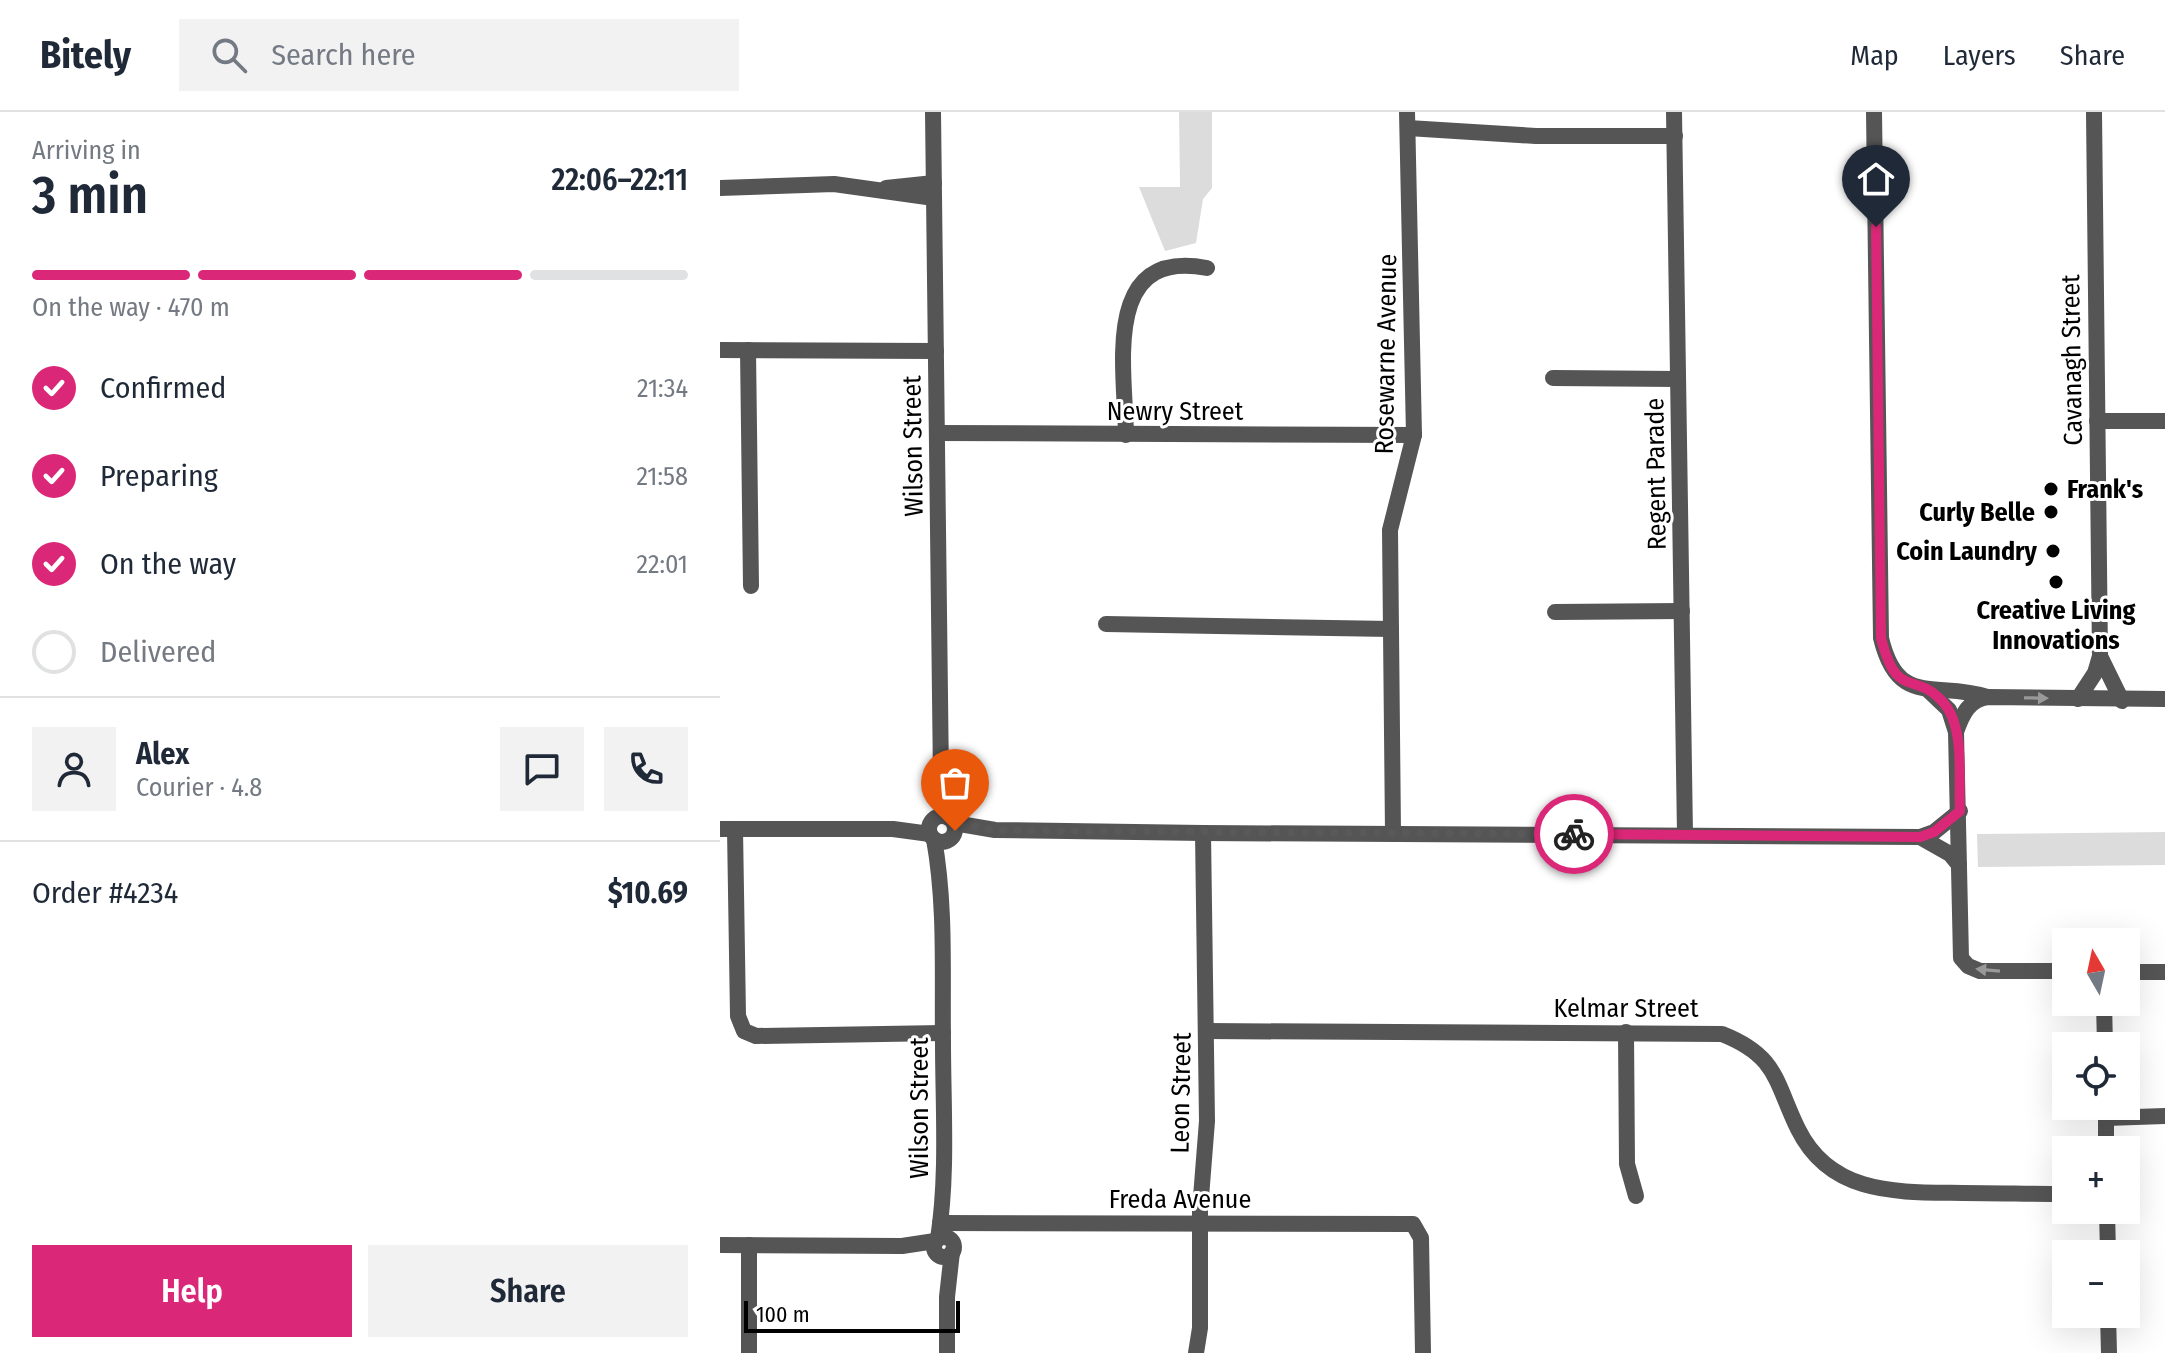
<!DOCTYPE html>
<meta charset="utf-8">
<style>
:root{--surface:#fff;--page:#f2f2f3;--text:#1f2937;--muted:#747a83;--line:#e0e1e3;--accent:#db2777}
body{margin:0;font-family:"Fira Sans Condensed",sans-serif;background:var(--page);color:var(--text);height:100vh;display:flex;flex-direction:column;font-size:30px;white-space:nowrap}
*{box-sizing:border-box;margin:0}
p{font-size:26px;color:var(--muted)}
.icon{flex:none;width:44px;height:44px;fill:none;stroke:currentColor;stroke-width:2;stroke-linecap:round;stroke-linejoin:round}
.map{position:relative;flex:1;overflow:hidden}
.sheet{display:flex;flex-direction:column;background:var(--surface);width:720px}
.sheet>*{flex:none}
.needle{width:52px;rotate:351deg}
.fabs{position:absolute;left:1332px;top:816px;display:grid;gap:16px}
.fabs a{display:grid;place-items:center;width:88px;height:88px;border-radius:0px;background:var(--surface);box-shadow:0 8px 32px #0002;font-size:40px}
.scale{position:absolute;left:24px;bottom:20px;width:216px;box-sizing:border-box;padding-left:8px;border:4px solid #000;border-top:0;font-size:22px;line-height:28px;white-space:nowrap;color:#000;-webkit-text-stroke:6px #fff;paint-order:stroke}
.pin{position:absolute;display:grid;place-items:center;width:68px;height:68px;color:#fff;margin:-82px -34px;border-radius:50% 50% 50% 0;rotate:-45deg;box-shadow:0 0 8px #0007}
.pin .icon{rotate:45deg}
.courier{position:absolute;display:grid;place-items:center;width:80px;height:80px;margin:-40px;border:6px solid #db2777;border-radius:50%;background:#fff;color:#222;box-shadow:0 2px 10px #0007}
.summary em{font-style:normal;font-weight:600}
.summary div{display:flex;flex-direction:column-reverse}
.summary{display:flex;align-items:center;justify-content:space-between;height:136px;padding:0 32px}
h1{font-size:52px;font-weight:600;line-height:60px}
.bar{display:grid;grid-template-columns:repeat(4,1fr);gap:12px 8px;align-content:center;height:96px;padding:0 32px}
.bar i{height:10px;border-radius:6px;background:var(--line)}
.bar .selected{background:var(--accent)}
.bar p{grid-column:span 4}
.line{display:flex;align-items:center;gap:20px;padding:0 32px;border-top:2px solid var(--line)}
.line div{flex:1}
.round{display:grid;place-items:center;flex:none;width:84px;height:84px;border-radius:0px;background:var(--page)}
ol{padding:0 32px;list-style:none}
li{display:flex;align-items:center;gap:24px;height:88px}
li p{margin-inline-start:auto}
li .icon{padding:8px;border-radius:50%;background:var(--accent);color:#fff;stroke-width:4}
li:last-child{color:var(--muted)}
li i{width:44px;height:44px;border:4px solid var(--line);border-radius:50%}
.cta{display:flex;gap:16px;margin-top:auto;padding:16px 32px}
.cta a{flex:1;height:92px;border-radius:0px;background:var(--accent);color:#fff;font-size:32px;font-weight:600;line-height:92px;text-align:center}
.cta a+a{background:var(--page);color:var(--text)}
header{display:flex;align-items:center;gap:48px;box-sizing:border-box;height:112px;padding:0 40px;background:var(--surface);border-bottom:2px solid var(--line)}
header strong{font-size:38px}
nav{display:flex;gap:44px;margin-inline-start:auto;font-size:28px}
.search{width:560px;height:72px;background:var(--page);display:flex;align-items:center;gap:20px;box-sizing:border-box;padding:0 28px;border-radius:0px;color:var(--muted);font-size:30px}
main{display:flex;flex:1;min-height:0}
.map>svg:first-child{display:block}
.green{fill:#dcdcdc}
.lines{fill:none;stroke-linecap:round;stroke-linejoin:round}
.minor{stroke:#555;stroke-width:16}
.oneway{fill:#999}
.done{stroke:#595959;stroke-width:8;stroke-dasharray:0 14.4}
.route{stroke:#db2777;stroke-width:10}
.poi-dot{fill:#000;stroke:#fff;stroke-width:3}
.labels{text-anchor:middle;dominant-baseline:central;stroke-width:6;stroke-linejoin:round;paint-order:stroke}
.street-label{font-size:26px;fill:#000;stroke:#fff}
.poi-label{font-size:26px;font-weight:bold;fill:#000;stroke:#fff;text-anchor:end}
</style>
<header>
<strong>Bitely</strong>
<div class="search"><svg class="icon" aria-label="search" viewBox="0 0 24 24"><circle cx="10" cy="10" r="6"/><path d="M15 15l6 6"/></svg>Search here</div>
<nav><a>Map</a><a>Layers</a><a>Share</a></nav>
</header>
<main>
<section class="sheet">
<div class="summary"><div><h1>3 min</h1><p>Arriving in</p></div><em>22:06–22:11</em></div>
<div class="bar"><i class="selected"></i><i class="selected"></i><i class="selected"></i><i></i><p>On the way · 470 m</p></div>
<ol>
<li><svg class="icon" aria-label="check" viewBox="0 0 24 24"><path d="M5 12l5 5 9-10"/></svg>Confirmed<p>21:34</p></li>
<li><svg class="icon" aria-label="check" viewBox="0 0 24 24"><path d="M5 12l5 5 9-10"/></svg>Preparing<p>21:58</p></li>
<li><svg class="icon" aria-label="check" viewBox="0 0 24 24"><path d="M5 12l5 5 9-10"/></svg>On the way<p>22:01</p></li>
<li><i></i>Delivered</li>
</ol>
<div class="line" style="height:144px"><a class="round"><svg class="icon" aria-label="person" viewBox="0 0 24 24"><circle cx="12" cy="8" r="4"/><path d="M4 21q1-7 8-7t8 7"/></svg></a><div><b>Alex</b><p>Courier · 4.8</p></div><a class="round"><svg class="icon" aria-label="chat" viewBox="0 0 24 24"><path d="M4 5h16v11H9l-5 4z"/></svg></a><a class="round"><svg class="icon" aria-label="phone" viewBox="0 0 24 24"><path d="M5 4h4l2 5-3 2q2 4 5 5l2-3 5 2v4C11 20 4 13 5 4z"/></svg></a></div>
<div class="line" style="height:104px"><div>Order #4234</div><b>$10.69</b></div>
<div class="cta"><a>Help</a><a>Share</a></div>
</section>
<div class="map">
<svg width="1445" height="1241" viewBox="0 0 1445 1241">
<rect width="100%" height="100%" fill="#fff"/>
<g class="green">
<path d="M459 0H492V76L483 87 476 131 445 139 419 75H460Z"/>
<path d="M1445 720V753L1258 755 1257 722Z"/>
</g>
<g class="lines">
<g class="minor">
<path d="M213 0 221 667 227 705"/>
<path d="M954 0 965 723"/>
<path d="M1154 0 1161 526C1178 597 1216 568 1268 585"/>
<path d="M688 16 816 24H955"/>
<path d="M0 76 114 72 214 86"/>
<path d="M166 76 214 71"/>
<path d="M0 238 216 239"/>
<path d="M28 238 31 474"/>
<path d="M833 266 958 267"/>
<path d="M1377 309H1445"/>
<path d="M217 321 694 323"/>
<path d="M406 323C405 256 381 136 487 156"/>
<path d="M835 500 962 499"/>
<path d="M386 512 671 517"/>
<path d="M1380 544 1402 589"/>
<path d="M1208 578 1229 598 1236 620"/>
<path d="M1358 587 1375 561 1380 544 1374 0"/>
<circle cx="222" cy="717" r="13"/>
<path d="M234 711 275 718 483 721 1200 725 1214 720 1240 699"/>
<path d="M0 717H173L210 722"/>
<path d="M15 717 18 904 24 919 36 924 223 921"/>
<path d="M673 721 670 418 694 323 687 0"/>
<path d="M1200 725 1230 742 1239 753"/>
<path d="M214 727C226 794 222 862 223 930 223 995 228 1062 218 1127"/>
<path d="M1346 859H1260L1248 854 1241 846 1236 620C1242 603 1249 587 1268 585L1445 587"/>
<path d="M1406 860H1445"/>
<path d="M1384 890 1385 934"/>
<path d="M486 919 1002 922C1058 944 1055 970 1078 1017 1111 1084 1179 1080 1243 1081 1277 1081 1312 1082 1346 1082"/>
<path d="M906 920 907 1052 916 1084"/>
<path d="M1386 994V1038"/>
<path d="M1386 1006 1445 1004"/>
<path d="M1387 1098 1388 1142"/>
<path d="M220 1111 693 1112 701 1126 703 1241"/>
<circle cx="224" cy="1135" r="10"/>
<path d="M0 1133 182 1134 215 1129"/>
<path d="M29 1133V1241"/>
<path d="M1388 1202 1389 1241"/>
<path d="M227 1241V1185L232 1140"/>
<path d="M476 1241 480 1216V1098L487 1009 483 721"/>
</g>
</g>
<defs><path id="oneway-solid" d="M-6-.8H1V-3.2L6.5 0L1 3.2V.8H-6Z" transform="scale(2)"/></defs>
<g class="oneway">
<use href="#oneway-solid" transform="translate(1316 586) rotate(1)"/>
<use href="#oneway-solid" transform="translate(1268 858) rotate(-175)"/>
</g>
<g class="lines">
<path class="done" d="M235 719 234 711 275 718 335 719 854 722"/>
<path class="route" d="M854 722 1200 725 1214 720 1240 699C1238 667 1246 614 1222 589 1193 558 1177 589 1161 526L1156 115"/>
</g>
<g class="poi-dot">
<circle cx="1331" cy="377" r="8"/>
<circle cx="1331" cy="400" r="8"/>
<circle cx="1333" cy="439" r="8"/>
<circle cx="1336" cy="470" r="8"/>
</g>
<g class="labels">
<g class="street-label">
<text transform="translate(666 242) rotate(-89)">Rosewarne Avenue</text>
<text transform="translate(1352 248) rotate(-91)">Cavanagh Street</text>
<text x="455" y="299">Newry Street</text>
<text transform="translate(193 334) rotate(-91)">Wilson Street</text>
<text transform="translate(936 362) rotate(-91)">Regent Parade</text>
<text x="906" y="896">Kelmar Street</text>
<text transform="translate(461 981) rotate(-89)">Leon Street</text>
<text transform="translate(199 996) rotate(-90)">Wilson Street</text>
<text x="460" y="1087">Freda Avenue</text>
</g>
<g class="poi-label">
<text x="1347" y="377" text-anchor="start">Frank's</text>
<text x="1315" y="400">Curly Belle</text>
<text x="1317" y="439">Coin Laundry</text>
<text x="1336" y="498" text-anchor="middle">Creative Living<tspan x="1336" dy="30">Innovations</tspan></text>
</g>
</g>
</svg>
<div class="fabs">
<a><svg class="needle" viewBox="-14 -14 28 28"><path d="M0-13l5 13h-10z" fill="#e53935"/><path d="M0 13l5-13h-10z" fill="#747a83"/></svg></a>
<a><svg class="icon" aria-label="locate" viewBox="0 0 24 24"><circle cx="12" cy="12" r="6"/><path d="M12 2v4M12 18v4M2 12h4M18 12h4"/></svg></a>
<a>+</a>
<a>−</a>
</div>
<div class="scale">100 m</div>
<div class="pin" style="left:235px;top:719px;background:#ea580c"><svg class="icon" aria-label="bag" viewBox="0 0 24 24"><path d="M5 8h14l-1 12H6zM9 8a3 3 0 0 1 6 0"/></svg></div>
<div class="pin" style="left:1156px;top:115px;background:#1f2937"><svg class="icon" aria-label="home" viewBox="0 0 24 24"><path d="M3 11l9-7 9 7M6 9v11h12V9"/></svg></div>
<div class="courier" style="left:854px;top:722px"><svg class="icon" aria-label="bike" viewBox="0 0 24 24"><circle cx="6" cy="16" r="4"/><circle cx="18" cy="16" r="4"/><path d="M6 16l4-8h5l3 8M10 8l3 8H6M13 5h3"/></svg></div>
</div>
</main>
